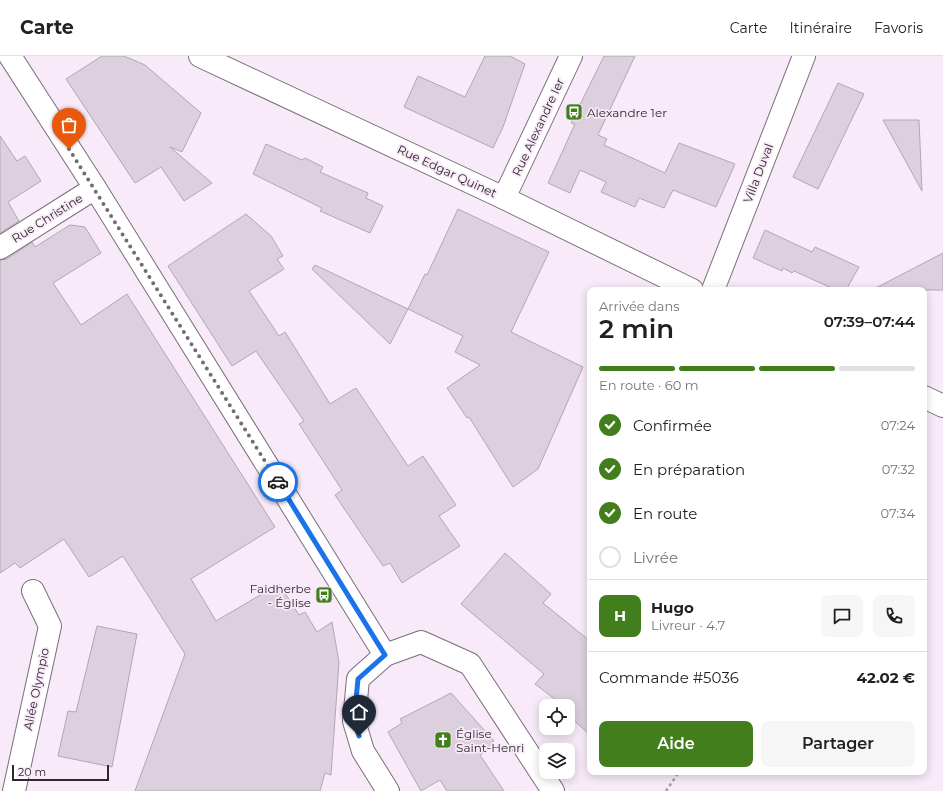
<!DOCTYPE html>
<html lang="fr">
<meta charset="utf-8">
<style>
:root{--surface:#fff;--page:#f6f6f6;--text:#202124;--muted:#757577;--line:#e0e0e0;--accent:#427e1b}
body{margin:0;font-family:Montserrat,sans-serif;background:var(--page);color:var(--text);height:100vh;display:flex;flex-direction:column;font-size:15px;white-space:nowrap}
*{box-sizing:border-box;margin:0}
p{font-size:13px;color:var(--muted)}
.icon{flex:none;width:22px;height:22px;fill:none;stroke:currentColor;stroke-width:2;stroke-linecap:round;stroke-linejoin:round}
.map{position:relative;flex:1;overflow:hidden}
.drawer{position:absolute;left:587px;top:231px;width:340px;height:488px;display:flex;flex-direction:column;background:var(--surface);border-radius:8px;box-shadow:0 2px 10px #0003}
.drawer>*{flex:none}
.buttons{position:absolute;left:539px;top:643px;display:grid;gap:8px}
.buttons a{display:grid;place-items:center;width:36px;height:36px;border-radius:8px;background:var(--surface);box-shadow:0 2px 10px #0003;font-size:20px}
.scale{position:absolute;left:12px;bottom:10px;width:97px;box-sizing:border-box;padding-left:4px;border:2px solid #2d282d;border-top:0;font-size:11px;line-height:14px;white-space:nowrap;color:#2d282d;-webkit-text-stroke:3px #f8eaf9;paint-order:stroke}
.pin{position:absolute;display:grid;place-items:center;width:34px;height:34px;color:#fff;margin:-41px -17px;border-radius:50% 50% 50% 0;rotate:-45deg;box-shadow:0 0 4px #0007}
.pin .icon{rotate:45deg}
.courier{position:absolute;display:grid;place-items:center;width:40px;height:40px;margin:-20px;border:3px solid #1a73e8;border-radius:50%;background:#fff;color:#222;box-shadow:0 1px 5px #0007}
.head em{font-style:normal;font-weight:600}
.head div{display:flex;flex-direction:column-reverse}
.head{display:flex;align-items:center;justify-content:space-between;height:68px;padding:0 12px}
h1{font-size:26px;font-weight:600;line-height:30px}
.bar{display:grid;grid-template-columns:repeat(4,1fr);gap:6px 4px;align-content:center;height:48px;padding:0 12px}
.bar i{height:5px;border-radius:3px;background:var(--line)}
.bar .active{background:var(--accent)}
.bar p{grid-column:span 4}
.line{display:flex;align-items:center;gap:10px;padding:0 12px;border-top:1px solid var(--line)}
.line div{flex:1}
.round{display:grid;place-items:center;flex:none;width:42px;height:42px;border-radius:8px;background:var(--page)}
ol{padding:0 12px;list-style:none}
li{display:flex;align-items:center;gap:12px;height:44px}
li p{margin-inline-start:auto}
li .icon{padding:4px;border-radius:50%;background:var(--accent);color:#fff;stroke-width:4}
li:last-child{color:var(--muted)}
li i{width:22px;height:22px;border:2px solid var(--line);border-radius:50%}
.button{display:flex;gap:8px;margin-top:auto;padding:8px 12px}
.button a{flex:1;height:46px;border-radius:8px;background:var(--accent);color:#fff;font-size:16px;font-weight:600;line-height:46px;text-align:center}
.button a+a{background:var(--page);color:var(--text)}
header{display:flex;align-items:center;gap:24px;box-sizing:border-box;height:56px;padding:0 20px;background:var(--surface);border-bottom:1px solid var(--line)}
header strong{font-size:19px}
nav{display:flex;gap:22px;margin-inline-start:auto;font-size:14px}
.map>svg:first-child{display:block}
.building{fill:#ddd0de;stroke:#b3a6b4}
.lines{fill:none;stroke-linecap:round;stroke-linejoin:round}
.minor-casing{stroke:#7a6e7b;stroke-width:24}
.path{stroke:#a89da8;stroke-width:2.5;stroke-dasharray:3 3;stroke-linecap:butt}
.minor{stroke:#fff;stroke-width:22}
.done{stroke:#746c74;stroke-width:4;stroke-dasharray:0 7.2}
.route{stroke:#1a73e8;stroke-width:5}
.labels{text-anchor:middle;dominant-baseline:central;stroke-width:3.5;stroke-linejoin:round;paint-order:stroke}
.poi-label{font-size:12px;fill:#2d282d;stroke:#f8eaf9;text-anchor:start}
.street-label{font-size:12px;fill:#2d282d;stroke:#f8eaf9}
</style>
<header>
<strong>Carte</strong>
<nav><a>Carte</a><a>Itinéraire</a><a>Favoris</a></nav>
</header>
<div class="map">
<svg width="943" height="735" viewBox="0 0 943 735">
<rect width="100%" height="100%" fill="#f8eaf9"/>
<g class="building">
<path d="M102 0H124L145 9 201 57 182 96 170 91 212 127 184 145 161 111 135 127 66 23Z"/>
<path d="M485 0H510L525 8 503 71 493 92 404 51 418 20 465 41Z"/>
<path d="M604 0H635L598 79 607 83 604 89 665 117 679 87 735 108 716 151 673 134 664 152 639 142 635 151 601 136 606 126 580 114 570 137 548 127 575 68 571 67Z"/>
<path d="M838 27 864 38 818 133 793 121Z"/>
<path d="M883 64H919L922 135Z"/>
<path d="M0 80 17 105 25 100 41 125 8 146 19 165 0 177Z"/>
<path d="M266 88 302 104 305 102 323 111 320 116 368 137 366 142 383 150 370 177 320 155 322 152 253 118Z"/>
<path d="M458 153 549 196 511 276 583 311 538 413 513 431 469 361 467 362 447 332 480 309 455 296 463 280 408 253 425 218 427 219Z"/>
<path d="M246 158 271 180 283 200 277 203 284 213 249 235 279 280 285 276 330 348 356 332 408 410 423 400 456 449 439 460 460 490 402 527 390 507 383 510 335 439 342 434 299 368 304 365 256 295 232 310 168 210Z"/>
<path d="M70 169 85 171 101 197 53 227 81 269 127 238 275 471 191 523 216 565 279 528 299 559 305 556 317 576 332 566 339 606 331 719 325 717 320 735H135L185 598 123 500 89 521 64 483 20 512 15 507 0 517V204L7 203 32 186 35 191Z"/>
<path d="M765 174 812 196 815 191 859 211 846 234H836L794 215 792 217 783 212 782 215 753 202Z"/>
<path d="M943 197V234H872Z"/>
<path d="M315 209 408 253 390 288 312 213Z"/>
<path d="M505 497 551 538 543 547 590 585V679L568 659V650H558L560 647 535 628 544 618 461 548Z"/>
<path d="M97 570 137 578 112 711 58 700 68 655 76 656Z"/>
<path d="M451 637 494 685 491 687 493 690 480 699 504 735H447L440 724 421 735 388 676 402 667 400 663Z"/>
</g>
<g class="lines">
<g class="minor-casing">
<g id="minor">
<path d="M10 0 95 132 385 599"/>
<path d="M200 0 504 142 692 234"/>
<path d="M504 142 571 0"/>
<path d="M0 192 95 132"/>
<path d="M713 234 804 0"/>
<path d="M924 341 943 350"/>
<path d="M14 735 50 570 33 535"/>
<path d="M388 735 363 695 354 665 358 623 385 599 421 586 470 608 553 735"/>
</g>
</g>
<path class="path" d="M666 735 679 716"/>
<use href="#minor" class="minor"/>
</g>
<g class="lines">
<path class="done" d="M69 93 278 426"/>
<path class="route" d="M278 426 385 599 358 623 354 665 359 680"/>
</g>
<defs>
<g id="bus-square" transform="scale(0.9)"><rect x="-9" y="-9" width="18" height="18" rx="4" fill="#427e1b" stroke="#f8eaf9"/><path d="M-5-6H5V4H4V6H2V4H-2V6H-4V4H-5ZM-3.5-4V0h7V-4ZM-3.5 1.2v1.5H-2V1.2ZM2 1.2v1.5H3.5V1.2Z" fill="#fff"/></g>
<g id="church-square" transform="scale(0.9)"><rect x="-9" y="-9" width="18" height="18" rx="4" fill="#427e1b" stroke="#f8eaf9"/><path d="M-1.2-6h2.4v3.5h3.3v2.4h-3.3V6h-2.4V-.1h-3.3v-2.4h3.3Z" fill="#fff"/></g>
</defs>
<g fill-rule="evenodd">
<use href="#bus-square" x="574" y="56"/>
<use href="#bus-square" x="324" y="539"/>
<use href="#church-square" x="443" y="684"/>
</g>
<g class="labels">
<g class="poi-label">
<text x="587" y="56">Alexandre 1er</text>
<text x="311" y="532" text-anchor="end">Faidherbe<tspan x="311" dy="14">- Église</tspan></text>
<text x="456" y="677">Église<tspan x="456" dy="14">Saint-Henri</tspan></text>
</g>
<g class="street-label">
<text transform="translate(538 71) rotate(-65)">Rue Alexandre Ier</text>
<text transform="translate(447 115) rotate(25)">Rue Edgar Quinet</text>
<text transform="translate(758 117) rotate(-69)">Villa Duval</text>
<text transform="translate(47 162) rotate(-32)">Rue Christine</text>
<text transform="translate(36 633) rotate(-78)">Allée Olympio</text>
</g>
</g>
</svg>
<div class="buttons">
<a><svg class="icon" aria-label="locate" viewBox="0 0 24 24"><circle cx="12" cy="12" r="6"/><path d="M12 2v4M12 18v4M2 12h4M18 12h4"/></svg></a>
<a><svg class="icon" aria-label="layers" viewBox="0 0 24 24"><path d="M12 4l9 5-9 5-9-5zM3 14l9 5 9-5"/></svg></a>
</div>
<div class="scale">20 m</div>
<div class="pin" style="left:69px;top:93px;background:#ea580c"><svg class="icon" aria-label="bag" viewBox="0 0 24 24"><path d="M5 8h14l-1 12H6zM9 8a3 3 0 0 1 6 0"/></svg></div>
<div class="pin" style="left:359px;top:680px;background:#1f2937"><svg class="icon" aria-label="home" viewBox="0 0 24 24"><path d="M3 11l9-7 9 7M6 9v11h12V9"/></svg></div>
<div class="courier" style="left:278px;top:426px"><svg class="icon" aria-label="car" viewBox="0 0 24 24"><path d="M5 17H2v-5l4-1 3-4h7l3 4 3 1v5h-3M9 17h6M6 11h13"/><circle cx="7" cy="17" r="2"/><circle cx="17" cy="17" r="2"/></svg></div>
<section class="drawer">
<div class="head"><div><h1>2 min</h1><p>Arrivée dans</p></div><em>07:39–07:44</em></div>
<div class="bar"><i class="active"></i><i class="active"></i><i class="active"></i><i></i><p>En route · 60 m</p></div>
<ol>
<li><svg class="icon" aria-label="check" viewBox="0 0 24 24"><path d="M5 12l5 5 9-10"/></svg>Confirmée<p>07:24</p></li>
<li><svg class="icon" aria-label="check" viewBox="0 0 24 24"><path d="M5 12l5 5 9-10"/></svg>En préparation<p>07:32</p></li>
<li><svg class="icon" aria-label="check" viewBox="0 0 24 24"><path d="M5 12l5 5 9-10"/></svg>En route<p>07:34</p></li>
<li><i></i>Livrée</li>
</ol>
<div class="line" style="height:72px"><b class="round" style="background:var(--accent);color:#fff">H</b><div><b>Hugo</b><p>Livreur · 4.7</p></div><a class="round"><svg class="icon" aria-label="chat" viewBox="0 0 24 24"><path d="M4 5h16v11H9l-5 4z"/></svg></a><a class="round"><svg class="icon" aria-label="phone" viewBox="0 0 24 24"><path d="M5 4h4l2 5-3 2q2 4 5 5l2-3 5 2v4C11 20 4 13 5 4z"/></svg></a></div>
<div class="line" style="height:52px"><div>Commande #5036</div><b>42.02 €</b></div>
<div class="button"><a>Aide</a><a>Partager</a></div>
</section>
</div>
